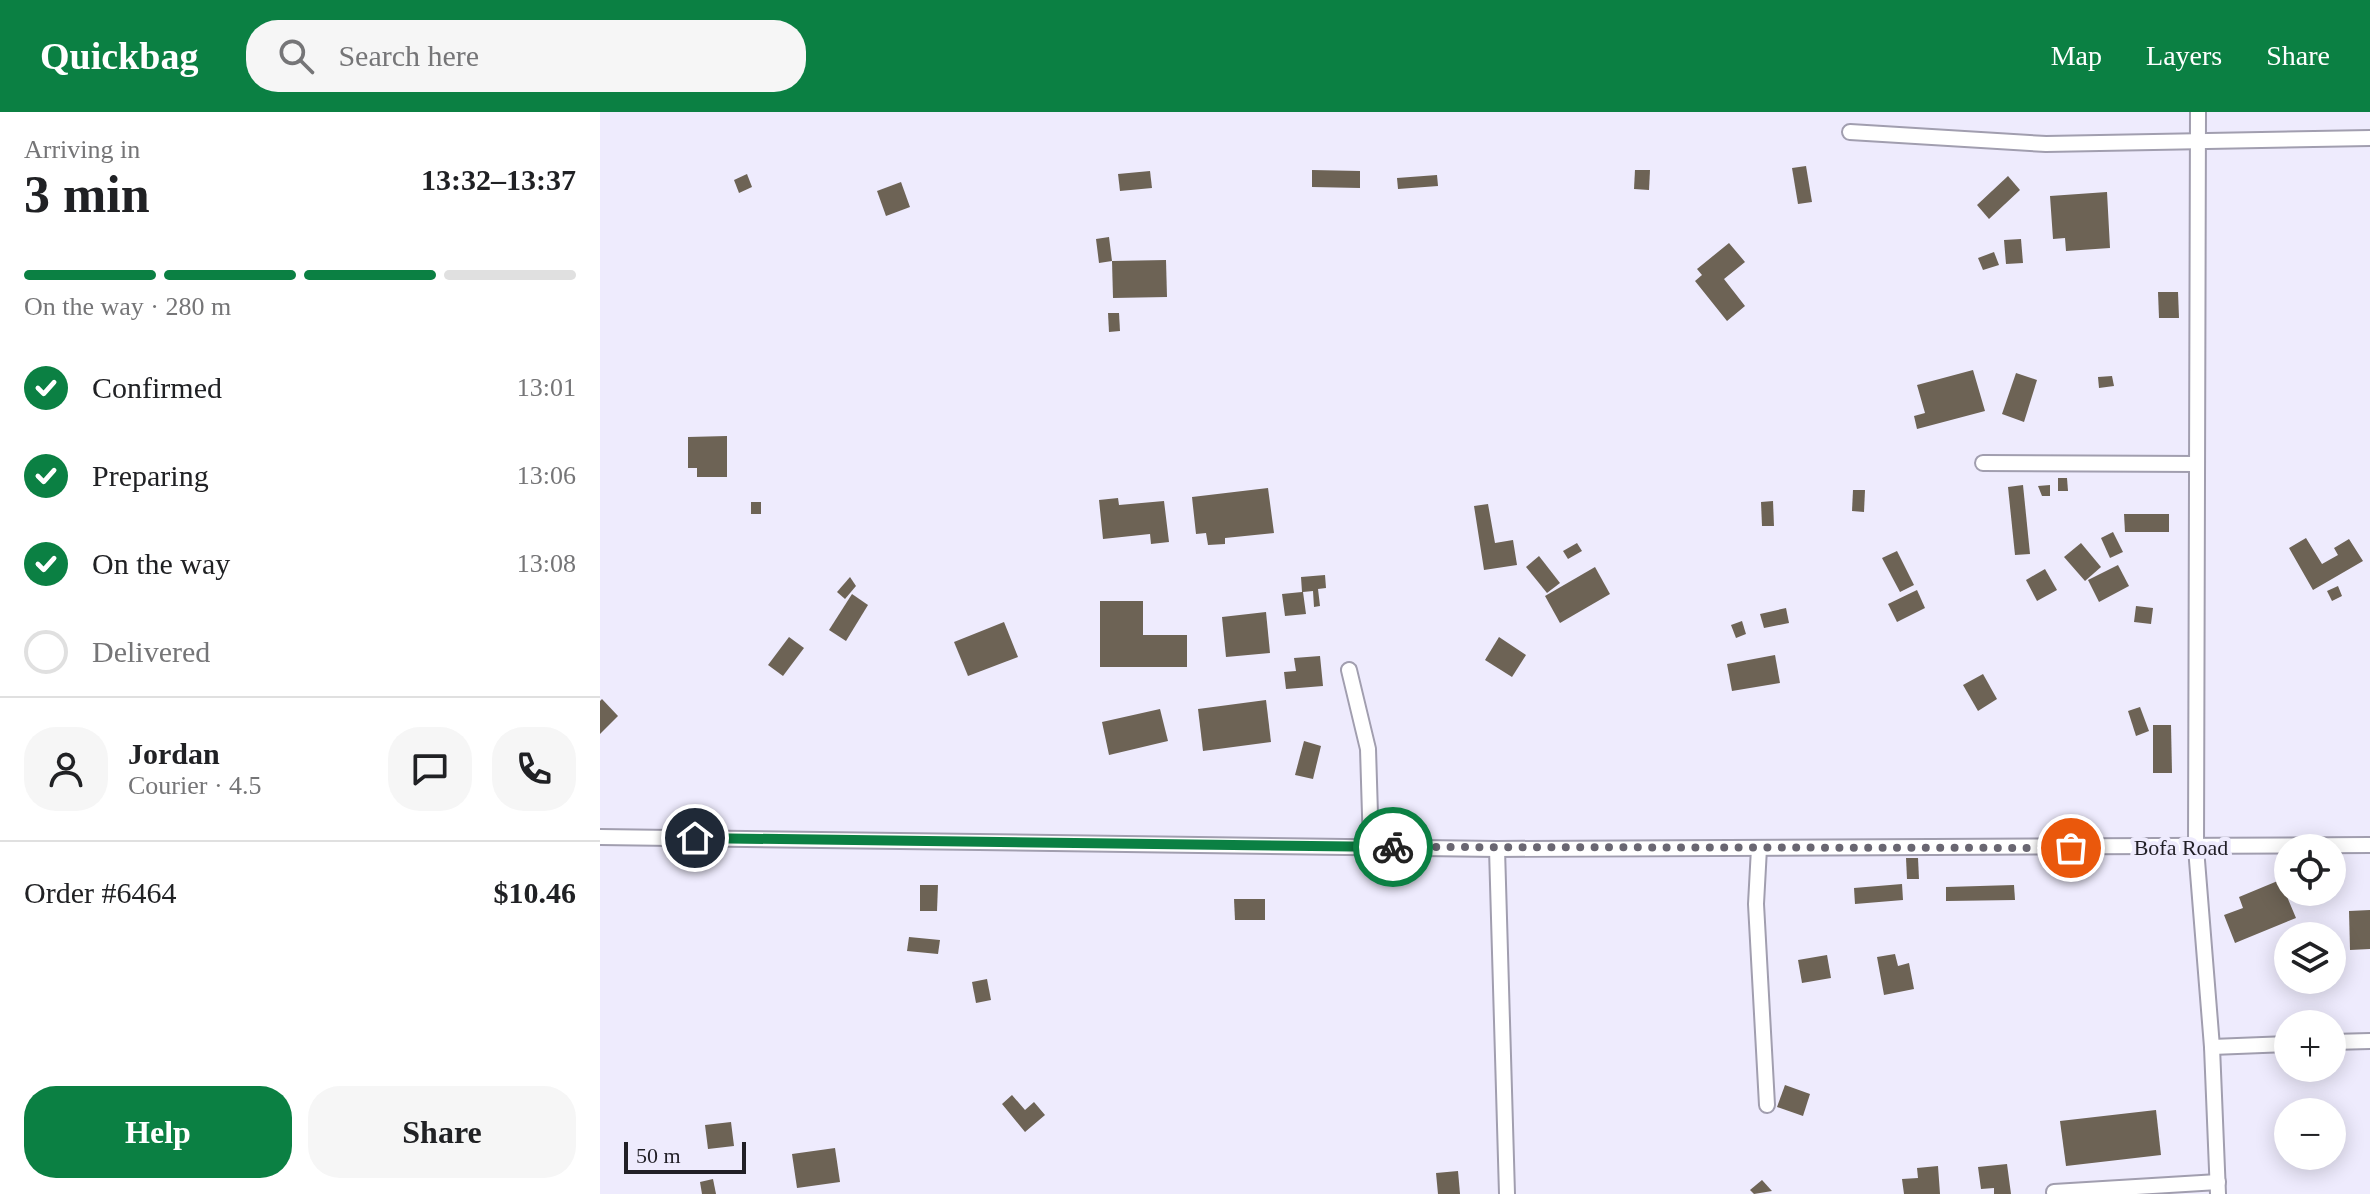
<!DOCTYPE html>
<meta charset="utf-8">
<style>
:root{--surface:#fff;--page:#f6f6f6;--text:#202124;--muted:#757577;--line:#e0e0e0;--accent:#0b8043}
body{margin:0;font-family:"Times New Roman",serif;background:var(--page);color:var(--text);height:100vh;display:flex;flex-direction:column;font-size:30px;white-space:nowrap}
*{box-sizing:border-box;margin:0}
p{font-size:26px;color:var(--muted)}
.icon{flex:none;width:44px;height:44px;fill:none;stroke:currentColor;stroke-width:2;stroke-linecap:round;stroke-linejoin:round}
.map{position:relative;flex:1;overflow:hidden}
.side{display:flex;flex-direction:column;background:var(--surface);width:600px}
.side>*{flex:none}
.tools{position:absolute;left:1674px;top:722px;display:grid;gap:16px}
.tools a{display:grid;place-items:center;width:72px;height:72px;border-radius:50%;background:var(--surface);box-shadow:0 4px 20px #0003;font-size:40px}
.scale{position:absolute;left:24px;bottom:20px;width:122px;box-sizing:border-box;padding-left:8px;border:4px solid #211f26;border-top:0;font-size:22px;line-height:28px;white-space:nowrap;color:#211f26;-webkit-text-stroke:6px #eeebfd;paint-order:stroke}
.pin{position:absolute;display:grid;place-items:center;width:68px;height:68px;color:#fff;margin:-34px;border:4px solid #fff;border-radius:50%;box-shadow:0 2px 8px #0007}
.courier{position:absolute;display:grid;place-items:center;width:80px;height:80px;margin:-40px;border:6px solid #0b8043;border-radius:50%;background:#fff;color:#222;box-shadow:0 2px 10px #0007}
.overview em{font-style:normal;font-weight:600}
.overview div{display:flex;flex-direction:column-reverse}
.overview{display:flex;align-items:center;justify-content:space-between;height:136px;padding:0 24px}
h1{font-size:52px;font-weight:600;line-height:60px}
.bar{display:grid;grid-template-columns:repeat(4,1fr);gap:12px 8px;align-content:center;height:96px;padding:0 24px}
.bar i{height:10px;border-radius:6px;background:var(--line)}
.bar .selected{background:var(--accent)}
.bar p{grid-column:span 4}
.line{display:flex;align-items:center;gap:20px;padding:0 24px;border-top:2px solid var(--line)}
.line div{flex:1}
.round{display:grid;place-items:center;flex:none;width:84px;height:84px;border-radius:32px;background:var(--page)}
ol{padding:0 24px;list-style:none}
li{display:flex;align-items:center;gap:24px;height:88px}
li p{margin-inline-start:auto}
li .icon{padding:8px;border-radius:50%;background:var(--accent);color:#fff;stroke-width:4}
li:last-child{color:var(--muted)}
li i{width:44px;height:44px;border:4px solid var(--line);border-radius:50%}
.action{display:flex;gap:16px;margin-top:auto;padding:16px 24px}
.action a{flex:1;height:92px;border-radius:32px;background:var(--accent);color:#fff;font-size:32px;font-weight:600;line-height:92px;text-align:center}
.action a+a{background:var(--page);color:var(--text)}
header{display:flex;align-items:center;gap:48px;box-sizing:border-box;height:112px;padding:0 40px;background:var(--accent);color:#fff}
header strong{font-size:38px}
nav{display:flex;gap:44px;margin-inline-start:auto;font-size:28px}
.search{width:560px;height:72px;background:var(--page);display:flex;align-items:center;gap:20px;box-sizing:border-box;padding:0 28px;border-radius:32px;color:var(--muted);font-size:30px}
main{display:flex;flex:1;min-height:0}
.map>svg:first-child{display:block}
.building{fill:#6d6355}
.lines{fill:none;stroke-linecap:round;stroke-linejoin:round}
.minor-casing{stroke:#a19eaf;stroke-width:18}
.minor{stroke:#fff;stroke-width:14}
.done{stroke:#696671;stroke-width:8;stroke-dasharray:0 14.4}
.route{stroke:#0b8043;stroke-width:10}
.labels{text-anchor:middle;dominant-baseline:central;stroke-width:8;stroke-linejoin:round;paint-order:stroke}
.street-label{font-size:22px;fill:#211f26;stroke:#eeebfd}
</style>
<header>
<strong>Quickbag</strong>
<div class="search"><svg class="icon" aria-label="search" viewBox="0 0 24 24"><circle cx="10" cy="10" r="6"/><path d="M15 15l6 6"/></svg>Search here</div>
<nav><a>Map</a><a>Layers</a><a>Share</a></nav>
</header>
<main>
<section class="side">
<div class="overview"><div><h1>3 min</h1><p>Arriving in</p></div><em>13:32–13:37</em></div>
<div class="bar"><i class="selected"></i><i class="selected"></i><i class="selected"></i><i></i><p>On the way · 280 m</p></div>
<ol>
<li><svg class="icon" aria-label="check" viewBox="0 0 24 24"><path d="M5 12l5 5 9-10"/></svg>Confirmed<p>13:01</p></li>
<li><svg class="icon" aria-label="check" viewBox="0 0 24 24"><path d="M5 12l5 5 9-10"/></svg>Preparing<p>13:06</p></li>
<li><svg class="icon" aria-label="check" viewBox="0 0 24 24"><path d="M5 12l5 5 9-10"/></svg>On the way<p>13:08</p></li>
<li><i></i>Delivered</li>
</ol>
<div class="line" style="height:144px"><a class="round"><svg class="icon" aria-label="person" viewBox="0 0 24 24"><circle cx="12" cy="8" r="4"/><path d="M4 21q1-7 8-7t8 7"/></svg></a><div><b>Jordan</b><p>Courier · 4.5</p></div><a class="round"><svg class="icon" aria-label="chat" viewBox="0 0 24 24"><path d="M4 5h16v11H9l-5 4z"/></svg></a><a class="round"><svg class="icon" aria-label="phone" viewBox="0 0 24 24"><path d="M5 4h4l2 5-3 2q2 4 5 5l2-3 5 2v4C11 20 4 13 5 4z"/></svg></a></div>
<div class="line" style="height:104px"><div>Order #6464</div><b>$10.46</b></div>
<div class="action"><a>Help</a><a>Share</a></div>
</section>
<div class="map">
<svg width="1770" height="1082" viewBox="0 0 1770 1082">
<rect width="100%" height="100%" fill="#eeebfd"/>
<g class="building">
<path d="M1206 54 1212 90 1198 92 1192 56Z"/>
<path d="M712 58 760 59V76L712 75Z"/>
<path d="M1035 58H1050L1049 78 1034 77Z"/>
<path d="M550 59 552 76 520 79 518 62Z"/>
<path d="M147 62 152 75 139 81 134 68Z"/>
<path d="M837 63 838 74 798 77 797 66Z"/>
<path d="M1408 64 1420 78 1389 107 1377 93Z"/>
<path d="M301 70 310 95 286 104 277 79Z"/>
<path d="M1507 80 1510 136 1466 139 1465 126 1453 127 1450 84Z"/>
<path d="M509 125 512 149 499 151 496 127Z"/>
<path d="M1421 127 1423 151 1406 152 1404 128Z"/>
<path d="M1129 131 1145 150 1124 167 1145 194 1127 209 1095 169 1102 163 1097 157Z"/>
<path d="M1394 140 1399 153 1383 158 1378 146Z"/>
<path d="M566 148 567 185 513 186 512 149Z"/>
<path d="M1558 180H1578L1579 206H1559Z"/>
<path d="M508 201H519L520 219 509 220Z"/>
<path d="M1373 258 1385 299 1317 317 1314 304 1325 301 1317 273Z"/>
<path d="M1416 261 1437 268 1424 310 1402 302Z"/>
<path d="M1512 264 1514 274 1499 276 1498 265Z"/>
<path d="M127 324V365H97V356H88V325Z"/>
<path d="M1458 366H1467L1468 379H1458Z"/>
<path d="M1423 373 1430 442 1415 443 1408 375Z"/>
<path d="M1450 373V384H1442L1438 374Z"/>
<path d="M668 376 674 421 625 426V432L608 433 606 421 596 422 592 385Z"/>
<path d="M1253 378H1265L1264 400 1252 399Z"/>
<path d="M518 386 519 393 564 389 569 430 551 432 550 422 503 427 499 388Z"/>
<path d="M1173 389 1174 414H1162L1161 390Z"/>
<rect x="151" y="390" width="10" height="12"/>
<path d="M888 392 895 431 913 428 917 453 884 458 874 394Z"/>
<path d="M1524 402H1569V420H1525Z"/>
<path d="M1513 420 1523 440 1510 446 1501 426Z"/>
<path d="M1706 426 1722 452 1738 443 1734 436 1749 427 1763 449 1713 478 1689 436Z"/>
<path d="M977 431 982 439 968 447 963 439Z"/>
<path d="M1481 431 1501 455 1485 469 1464 445Z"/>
<path d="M1297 439 1314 473 1300 480 1282 446Z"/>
<path d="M939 444 960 471 947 481 926 455Z"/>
<path d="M1518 453 1529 474 1499 490 1488 468Z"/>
<path d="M995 455 1010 482 960 511 945 484Z"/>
<path d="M1445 457 1457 478 1437 489 1426 468Z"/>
<path d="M725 463 726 476 718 477 720 494 714 495 713 479 703 480 706 502 685 504 682 482 702 480 701 465Z"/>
<path d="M250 465 256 474 245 487 237 480Z"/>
<path d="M1738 474 1742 484 1732 489 1727 479Z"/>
<path d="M1317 478 1325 496 1297 510 1288 492Z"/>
<path d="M252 482 268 493 246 529 229 518Z"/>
<path d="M500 489H543V523H587V555H500Z"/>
<path d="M1536 494 1553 496 1551 512 1534 510Z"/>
<path d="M1186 496 1189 511 1164 516 1160 502Z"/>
<path d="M666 500 670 541 626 545 622 505Z"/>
<path d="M1142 509 1146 522 1136 526 1131 513Z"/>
<path d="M404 510 418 545 368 564 354 530Z"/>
<path d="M189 525 204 536 183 564 168 553Z"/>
<path d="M899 525 926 543 912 565 885 548Z"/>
<path d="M1175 543 1180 571 1132 579 1127 552Z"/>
<path d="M720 544 723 574 686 577 684 560 696 559 694 546Z"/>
<path d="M1383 562 1397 587 1378 599 1363 573Z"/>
<path d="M2 587 18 604 0 622V589Z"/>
<path d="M666 588 671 630 603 639 598 597Z"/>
<path d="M1540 595 1549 619 1536 624 1528 599Z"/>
<path d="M560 597 568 629 509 643 502 610Z"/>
<path d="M1553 613H1571L1572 661H1553Z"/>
<path d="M704 629 721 634 713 667 695 663Z"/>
<path d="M1306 746H1318L1319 767H1307Z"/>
<path d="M1680 768 1696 806 1635 831 1624 803 1643 796 1639 785Z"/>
<path d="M1302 772 1303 788 1255 792 1254 776Z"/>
<path d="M320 773H338L337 799H320Z"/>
<path d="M1414 773 1415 788 1346 789V775Z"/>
<path d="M634 787H665V808H635Z"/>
<path d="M1770 798V837L1750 838 1749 799Z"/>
<path d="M309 825 340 828 338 842 307 839Z"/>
<path d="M1295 842 1298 854 1309 851 1314 877 1284 883 1277 845Z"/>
<path d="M1227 843 1231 866 1202 871 1198 848Z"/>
<path d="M387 867 391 888 376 891 372 870Z"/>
<path d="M1185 973 1210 982 1203 1004 1177 995Z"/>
<path d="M412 983 425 998 434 990 445 1003 425 1020 402 992Z"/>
<path d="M1556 998 1561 1043 1466 1054 1460 1009Z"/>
<path d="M131 1010 134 1034 108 1037 105 1013Z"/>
<path d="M235 1036 240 1070 197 1076 192 1042Z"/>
<path d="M1407 1052 1411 1082H1394V1076L1381 1077 1378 1055Z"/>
<path d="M1338 1054 1340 1082H1304L1302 1067 1318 1066 1317 1056Z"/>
<path d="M858 1059 860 1082H838L836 1061Z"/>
<path d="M113 1067 116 1082H102L100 1070Z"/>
<path d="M1162 1068 1172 1079 1154 1082 1150 1078Z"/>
</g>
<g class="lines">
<g class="minor-casing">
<g id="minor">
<path d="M1598 0 1596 736 1612 935 1618 1082"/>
<path d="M1250 20 1446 32 1770 26"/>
<path d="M1383 351 1597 352"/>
<path d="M749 558 768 637 771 735"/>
<path d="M0 725 897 737 1770 733"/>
<path d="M1159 736 1156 792 1167 993"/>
<path d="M897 737 907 1082"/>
<path d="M1732 930 1770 929"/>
<path d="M1612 935 1688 932"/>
<path d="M1454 1080 1618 1070"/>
</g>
</g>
<use href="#minor" class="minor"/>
</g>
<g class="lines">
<path class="done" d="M793 735 1471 736"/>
<path class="route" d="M95 726 793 735"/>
</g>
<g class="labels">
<g class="street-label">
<text x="1581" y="735">Bofa Road</text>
</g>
</g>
</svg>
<div class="tools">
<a><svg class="icon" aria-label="locate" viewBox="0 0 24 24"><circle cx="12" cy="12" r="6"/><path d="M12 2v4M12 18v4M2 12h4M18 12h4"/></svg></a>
<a><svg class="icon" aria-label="layers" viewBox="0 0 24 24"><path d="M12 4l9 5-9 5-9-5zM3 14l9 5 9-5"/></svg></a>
<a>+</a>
<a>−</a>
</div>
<div class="scale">50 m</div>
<div class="pin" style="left:1471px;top:736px;background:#ea580c"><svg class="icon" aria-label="bag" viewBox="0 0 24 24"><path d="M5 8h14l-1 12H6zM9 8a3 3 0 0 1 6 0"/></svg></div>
<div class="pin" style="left:95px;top:726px;background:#1f2937"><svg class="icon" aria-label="home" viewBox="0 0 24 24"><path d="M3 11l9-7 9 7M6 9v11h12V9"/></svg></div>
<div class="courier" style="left:793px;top:735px"><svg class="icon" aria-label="bike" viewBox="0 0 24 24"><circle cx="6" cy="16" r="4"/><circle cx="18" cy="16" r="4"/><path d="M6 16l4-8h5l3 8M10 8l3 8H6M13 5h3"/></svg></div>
</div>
</main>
